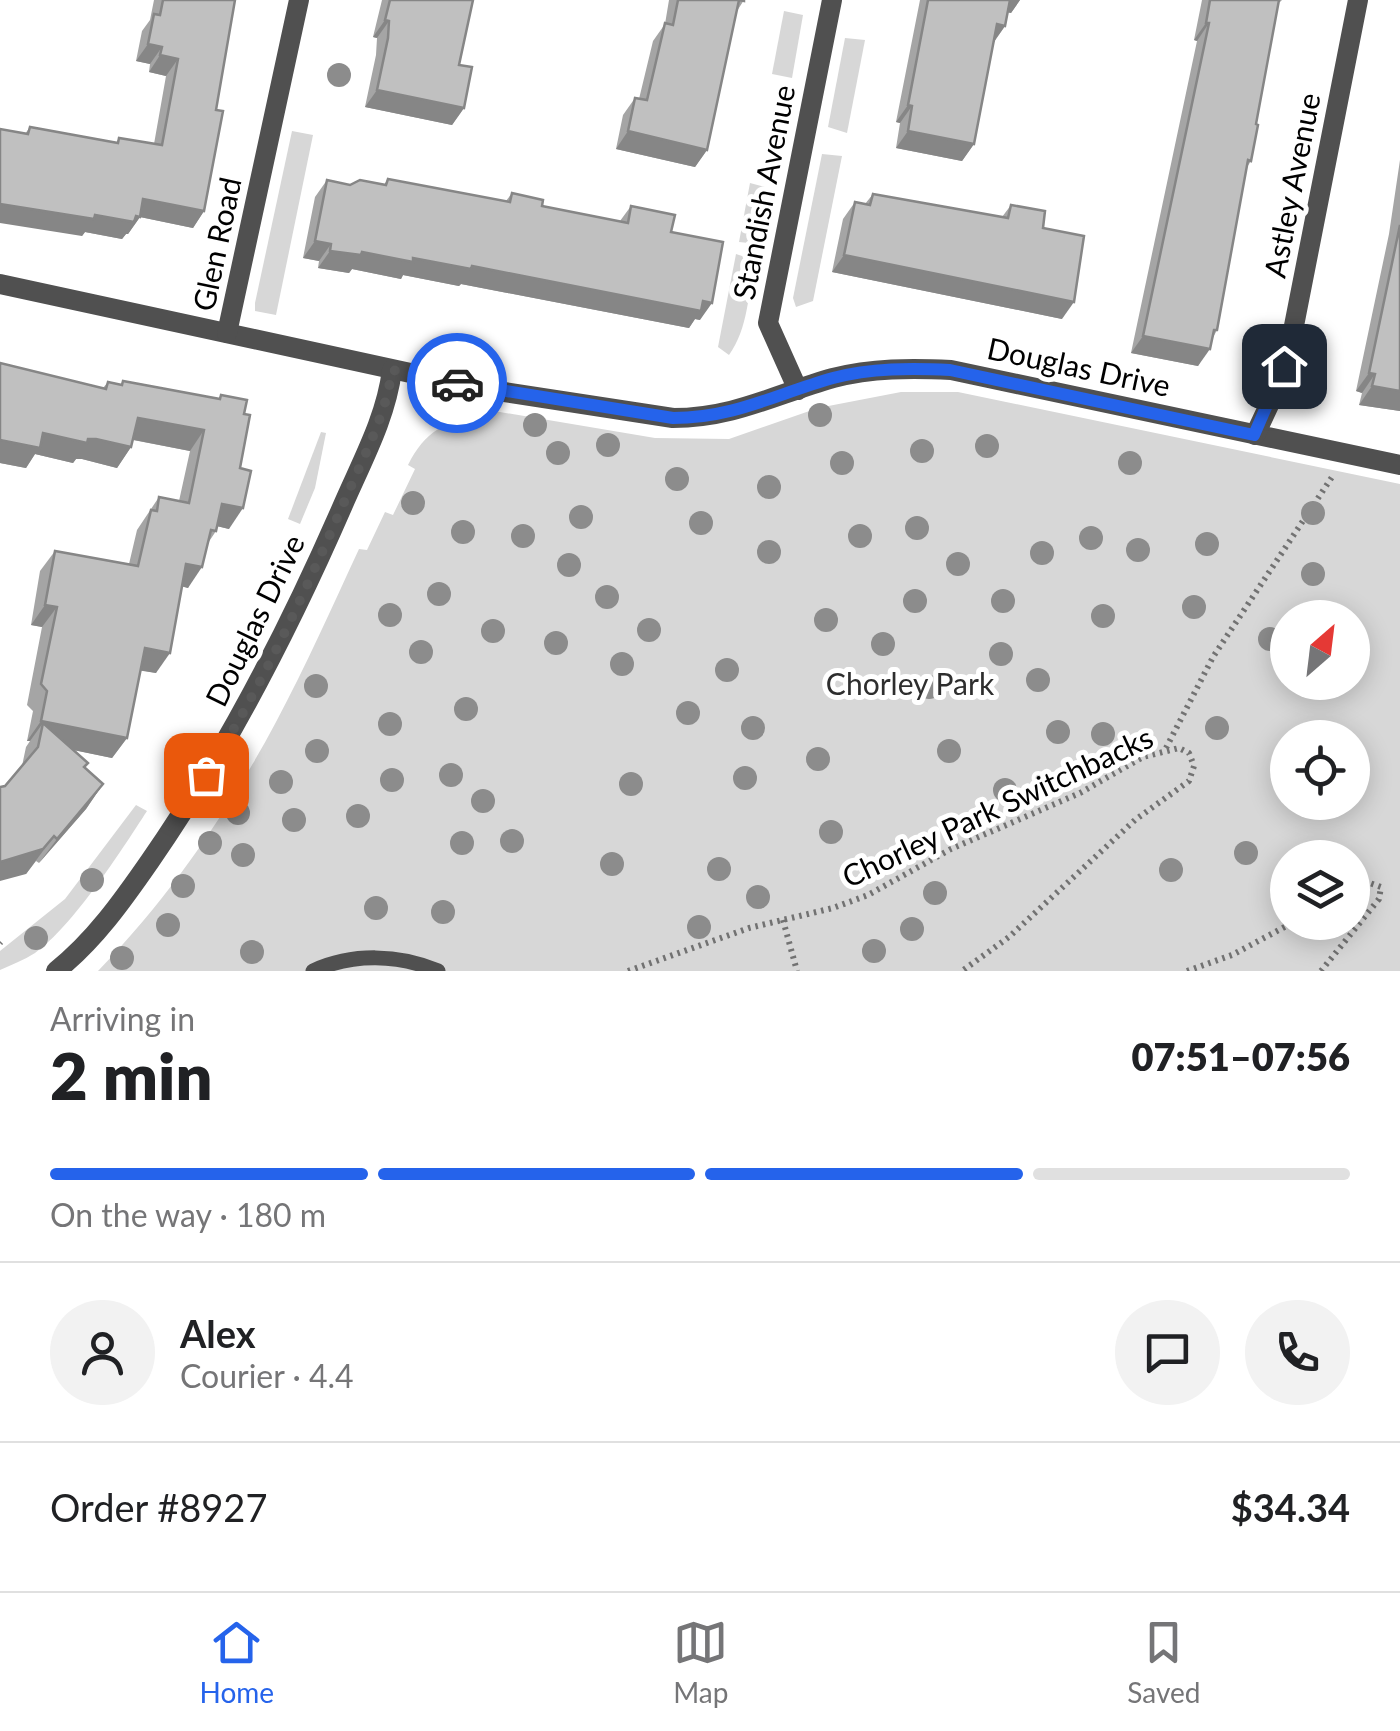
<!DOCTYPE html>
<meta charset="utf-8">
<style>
:root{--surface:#fff;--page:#f2f2f2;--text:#202124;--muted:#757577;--line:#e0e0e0;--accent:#2563eb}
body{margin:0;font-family:Lato,sans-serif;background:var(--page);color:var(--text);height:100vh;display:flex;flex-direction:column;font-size:38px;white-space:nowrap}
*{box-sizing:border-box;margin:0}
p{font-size:32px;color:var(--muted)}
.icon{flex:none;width:55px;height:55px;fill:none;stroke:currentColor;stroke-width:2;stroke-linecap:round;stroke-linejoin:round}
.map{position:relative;height:971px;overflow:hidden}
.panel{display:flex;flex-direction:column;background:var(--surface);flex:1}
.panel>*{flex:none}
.needle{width:65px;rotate:28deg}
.buttons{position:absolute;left:1270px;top:600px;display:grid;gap:20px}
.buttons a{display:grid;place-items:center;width:100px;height:100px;border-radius:50%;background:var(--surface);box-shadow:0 5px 25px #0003;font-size:50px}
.pin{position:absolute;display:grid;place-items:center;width:85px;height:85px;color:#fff;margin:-42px;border-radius:20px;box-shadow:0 5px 15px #0006}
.courier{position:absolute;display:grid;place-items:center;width:100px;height:100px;margin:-50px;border:8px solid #2563eb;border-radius:50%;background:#fff;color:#222;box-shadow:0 2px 12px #0007}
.overview em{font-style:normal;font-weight:800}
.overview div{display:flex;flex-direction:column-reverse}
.overview{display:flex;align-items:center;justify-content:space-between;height:170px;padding:0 50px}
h1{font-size:65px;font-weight:800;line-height:75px}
.bar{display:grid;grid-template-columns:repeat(4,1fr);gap:15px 10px;align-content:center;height:120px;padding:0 50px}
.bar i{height:12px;border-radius:8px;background:var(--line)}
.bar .selected{background:var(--accent)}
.bar p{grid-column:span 4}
.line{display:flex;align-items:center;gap:25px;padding:0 50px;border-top:2px solid var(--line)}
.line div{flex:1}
.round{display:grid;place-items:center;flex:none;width:105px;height:105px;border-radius:52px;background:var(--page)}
.tabs{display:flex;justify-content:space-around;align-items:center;height:140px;border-top:2px solid var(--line);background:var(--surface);font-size:28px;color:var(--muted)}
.tabs a{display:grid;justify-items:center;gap:5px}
.tabs .selected{color:var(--accent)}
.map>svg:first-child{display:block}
.green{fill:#d7d7d7;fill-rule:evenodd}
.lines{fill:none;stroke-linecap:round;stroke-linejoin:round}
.path{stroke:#727272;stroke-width:6;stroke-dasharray:2.5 5;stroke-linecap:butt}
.service{stroke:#505050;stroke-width:15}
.minor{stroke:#505050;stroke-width:20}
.tree{fill:#8c8c8c}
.wall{fill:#a5a5a5}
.shaded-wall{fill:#868686}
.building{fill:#c0c0c0;stroke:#868686;stroke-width:2.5}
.done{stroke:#595959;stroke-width:10;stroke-dasharray:0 18}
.route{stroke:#2563eb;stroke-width:12}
.labels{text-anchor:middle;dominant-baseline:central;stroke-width:10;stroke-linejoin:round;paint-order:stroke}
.street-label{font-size:30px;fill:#000;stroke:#fff}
.park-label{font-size:30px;fill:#2e2e2e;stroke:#fff}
</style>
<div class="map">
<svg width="1400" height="971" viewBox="0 0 1400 971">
<rect width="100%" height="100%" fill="#fff"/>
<g class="green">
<path d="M784 11 803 15 792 78 772 74Z"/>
<path d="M845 38 865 40 847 133 828 127Z"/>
<path d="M292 131 313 135 276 315 255 311V303Z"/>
<path d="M822 154 842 156 813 301 796 307 793 298Z"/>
<path d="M750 183 769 188 758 244 739 242Z"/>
<path d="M736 254 754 260C749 292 748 329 729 355L718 347Z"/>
<path d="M901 392H958L1400 484V971H98C169 898 228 812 276 722 306 666 332 607 359 549L367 550 385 512 393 515 415 469 408 465C425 431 448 417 487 418L488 410 655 438 729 439 818 408ZM1288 618H1352V682H1288ZM1288 738H1352V802H1288ZM1288 858H1352V922H1288Z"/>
<path d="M321 432 326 433 315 488 300 524 288 519Z"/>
<path d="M136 805 147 811C121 851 73 926 35 953 24 960 11 965 0 970V951L65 899Z"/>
</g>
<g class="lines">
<g class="path">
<path d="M1166 748 1213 657 1332 477"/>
<path d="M783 920 797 971"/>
<path d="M0 943 1 942"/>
<path d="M628 971 749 928 833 908 868 895 951 849 1080 793 1143 757 1179 748 1189 753 1194 766 1189 781 1135 820 1009 937 962 971"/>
<path d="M1187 971 1232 955 1294 922"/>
<path d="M1321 971 1379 899 1381 887 1364 881 1352 888"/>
</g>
<path class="service" d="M313 971C352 953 399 954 438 971"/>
<g class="minor">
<path d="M0 284 484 389 673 418C734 418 776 394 833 378 872 368 911 368 951 370L1400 465"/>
<path d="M227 333 299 0"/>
<path d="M798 390 768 323 832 0"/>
<path d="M1255 435 1276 390 1291 341 1358 0"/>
<path d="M56 971C94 941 123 900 150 861 227 750 289 629 343 505 362 461 386 418 392 370"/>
</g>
</g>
<g class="tree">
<circle cx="339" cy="75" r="12"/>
<circle cx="820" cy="415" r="12"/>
<circle cx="535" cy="425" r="12"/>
<circle cx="608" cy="445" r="12"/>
<circle cx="987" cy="446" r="12"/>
<circle cx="922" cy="451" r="12"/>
<circle cx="558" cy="453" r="12"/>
<circle cx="842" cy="463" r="12"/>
<circle cx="1130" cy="463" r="12"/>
<circle cx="677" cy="479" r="12"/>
<circle cx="769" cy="487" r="12"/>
<circle cx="413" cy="503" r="12"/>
<circle cx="1313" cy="513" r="12"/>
<circle cx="581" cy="517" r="12"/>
<circle cx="701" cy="523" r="12"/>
<circle cx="917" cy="528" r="12"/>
<circle cx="463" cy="532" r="12"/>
<circle cx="523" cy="536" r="12"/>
<circle cx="860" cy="536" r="12"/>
<circle cx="1091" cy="538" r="12"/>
<circle cx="1207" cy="544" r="12"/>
<circle cx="1138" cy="550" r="12"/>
<circle cx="769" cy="552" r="12"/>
<circle cx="1042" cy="553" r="12"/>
<circle cx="958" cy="564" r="12"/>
<circle cx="569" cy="565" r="12"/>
<circle cx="1313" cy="574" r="12"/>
<circle cx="439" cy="594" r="12"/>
<circle cx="607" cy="597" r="12"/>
<circle cx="915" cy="601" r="12"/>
<circle cx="1003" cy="601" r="12"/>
<circle cx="1194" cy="607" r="12"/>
<circle cx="390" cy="615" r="12"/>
<circle cx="1103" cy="616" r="12"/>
<circle cx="826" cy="620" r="12"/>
<circle cx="649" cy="630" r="12"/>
<circle cx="493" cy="631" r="12"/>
<circle cx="1270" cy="639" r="12"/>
<circle cx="556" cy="643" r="12"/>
<circle cx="883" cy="644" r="12"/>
<circle cx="421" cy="652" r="12"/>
<circle cx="1001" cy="654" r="12"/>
<circle cx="622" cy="664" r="12"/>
<circle cx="727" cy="670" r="12"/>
<circle cx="1038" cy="680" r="12"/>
<circle cx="316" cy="686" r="12"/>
<circle cx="929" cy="687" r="12"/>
<circle cx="466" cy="709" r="12"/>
<circle cx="688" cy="713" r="12"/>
<circle cx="390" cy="724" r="12"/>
<circle cx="753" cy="728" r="12"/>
<circle cx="1217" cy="728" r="12"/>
<circle cx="1058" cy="732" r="12"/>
<circle cx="1103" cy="734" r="12"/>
<circle cx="317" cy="751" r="12"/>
<circle cx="949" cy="751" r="12"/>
<circle cx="818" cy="759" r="12"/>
<circle cx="451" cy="775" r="12"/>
<circle cx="745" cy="778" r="12"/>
<circle cx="392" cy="780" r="12"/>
<circle cx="281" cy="782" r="12"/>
<circle cx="631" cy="784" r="12"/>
<circle cx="1005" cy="790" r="12"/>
<circle cx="483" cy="801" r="12"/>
<circle cx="238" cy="813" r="12"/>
<circle cx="358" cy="816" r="12"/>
<circle cx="294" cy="820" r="12"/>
<circle cx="831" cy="832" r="12"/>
<circle cx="512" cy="841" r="12"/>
<circle cx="210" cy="843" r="12"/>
<circle cx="462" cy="843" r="12"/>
<circle cx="1246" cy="853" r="12"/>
<circle cx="243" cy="855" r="12"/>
<circle cx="612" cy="864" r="12"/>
<circle cx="719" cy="869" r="12"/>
<circle cx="1171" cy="870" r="12"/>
<circle cx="92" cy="880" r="12"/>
<circle cx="183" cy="886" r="12"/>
<circle cx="935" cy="893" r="12"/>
<circle cx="758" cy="897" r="12"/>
<circle cx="376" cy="908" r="12"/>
<circle cx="443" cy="912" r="12"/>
<circle cx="168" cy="925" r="12"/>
<circle cx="699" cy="927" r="12"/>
<circle cx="912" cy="929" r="12"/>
<circle cx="36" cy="938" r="12"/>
<circle cx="874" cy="951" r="12"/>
<circle cx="252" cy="952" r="12"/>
<circle cx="122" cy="958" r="12"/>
</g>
<g class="wall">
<path d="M154 0H235L216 110 204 211 193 228 140 217 128 234H126L122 239 85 232 82 236 25 134 30 127 116 143 119 138 154 144 166 76 149 72 150 64 136 61 142 31 150 20Z"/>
<path d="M382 0H473L459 65 464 108 452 125 365 107 376 55 377 38 373 37Z"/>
<path d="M669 0H744L737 11 707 150 695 167 616 149 623 115 635 98 639 99 653 41 665 24Z"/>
<path d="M920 0H1020L1011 13 1008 12 1005 26 994 42 974 144 962 161 896 148 900 123 896 122Z"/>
<path d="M1202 0H1282L1280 2H1278L1256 124 1251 161 1247 167 1217 330 1198 366 1131 353 1197 41 1194 40Z"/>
<path d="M1400 160V411L1359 405 1362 393 1356 391 1389 234Z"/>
<path d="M388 179 506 201 512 193 542 206 620 221 631 206 671 232 700 320 695 319 689 328 461 284 459 286 403 275 401 279 352 269 349 273 318 268 319 261 303 258 315 197 327 180 350 185H384Z"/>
<path d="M873 194 1002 217 1011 205 1043 228 1062 319 832 272 843 219 855 202 865 204Z"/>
<path d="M0 363 103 388 108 382 120 385 123 381 218 399 221 395 244 414 229 529 217 526 216 531 208 543 188 588 182 586 156 673 140 670 127 738 112 758 74 750 85 767 103 784 86 809 39 863 36 861 26 874 5 786 22 766 26 747 30 741H27L33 711 27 705 42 627 31 625 40 571 55 551 129 564 137 530 159 497 179 501 190 451 133 440 131 447 117 468 82 459H76L73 463 35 454 26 468 0 463Z"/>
</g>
<g class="shaded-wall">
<path d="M1007 0H1020L1011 13 999 11Z"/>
<path d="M385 20 389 21 377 38 373 37Z"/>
<path d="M1206 23H1209L1197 41 1194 40Z"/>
<path d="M997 24 1005 26 993 43Z"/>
<path d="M148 44 162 47 150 64 136 61Z"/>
<path d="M160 55 178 59 166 76 149 72Z"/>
<path d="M377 90 464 108 452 125 365 107Z"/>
<path d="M908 105 912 106 900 123 896 122Z"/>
<path d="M628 131 707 150 695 167 616 149Z"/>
<path d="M908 131 974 144 962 161 896 148Z"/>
<path d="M143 199 204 211 193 228 140 217 128 234H126L122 239 85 232 82 236 0 223V204L95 215Z"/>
<path d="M315 241 331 244 319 261 303 258Z"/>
<path d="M330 251 362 252 413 258 712 303 700 320 695 319 689 328 461 284 459 286 403 275 401 279 352 269 349 273 318 268Z"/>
<path d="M844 255 1074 302 1062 319 832 272Z"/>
<path d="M1143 336 1210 349 1198 366 1131 353Z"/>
<path d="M1369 373 1375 374 1362 393 1356 391Z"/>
<path d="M1372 386 1400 391V411L1359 405Z"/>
<path d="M138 418 204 430 190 451 124 438Z"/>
<path d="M43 433 96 439 131 447 117 468 82 459H76L73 463 35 454 26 468 0 463V440Z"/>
<path d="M222 504 243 508 229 529 208 524Z"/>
<path d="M186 564 202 567 188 588 172 584Z"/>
<path d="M45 605 57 607 42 627 31 625Z"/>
<path d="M145 648 170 653 156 673 130 669Z"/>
<path d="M41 721 127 738 112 758 39 743 43 723 30 741H27Z"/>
<path d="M103 784 86 809 39 863 57 839Z"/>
<path d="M54 836 26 874 0 881V862Z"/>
</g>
<g class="building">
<path d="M163 0H235L216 110 223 111 204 211 143 199 140 217 136 216 134 222 95 215 94 219 0 204V129L28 134 30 127 118 143 119 138 162 145 178 59 160 55 162 47 148 44 154 14 160 15Z"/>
<path d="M390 0H473L459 65 472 67 464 108 377 90 388 38 389 21 385 20Z"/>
<path d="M678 0H744V1L739 0 707 150 628 131 635 98 647 100 665 23 673 25Z"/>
<path d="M928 0H1010L1005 26 997 24 974 144 908 131 912 106 908 105Z"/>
<path d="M1210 0H1279L1256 124 1258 125 1251 161 1248 160 1217 330H1214L1210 349 1143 336 1209 23H1206Z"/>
<path d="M388 179 510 202 512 193 543 200 542 206 628 223 631 206 675 215 671 232 723 242 712 303 703 301 701 311 472 266 471 269 413 258V262L362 252 361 255 330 251 331 244 315 241 327 180 350 185 360 180 386 185Z"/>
<path d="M873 194 1008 218 1011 205 1045 211 1043 228 1084 236 1074 302 844 255 855 202 870 205Z"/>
<path d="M1400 225V391L1372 386 1375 374 1369 373Z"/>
<path d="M0 363 106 389 108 382 122 385 123 381 220 399 221 395 247 400 244 414 250 415 240 468 251 471 243 508 222 504 216 531 211 530 202 567 186 564 170 653 145 648 127 738 41 721 47 691 41 684 57 607 45 605 55 551 138 566 151 510 157 511 159 497 189 503 204 430 138 418 131 447 96 439H88L87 443 43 433 40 448 0 440Z"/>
<path d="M43 723 88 763 84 767 103 784 57 839 54 836 43 849 0 862V787L5 786 38 747Z"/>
</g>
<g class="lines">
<path class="done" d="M206 775C262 687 307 588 348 493 366 452 386 414 392 370L457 383"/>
<path class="route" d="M457 383 673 418C734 418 776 394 833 378 871 368 911 368 950 370L1254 435 1284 366"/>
</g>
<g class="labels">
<g class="street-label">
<text transform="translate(1291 185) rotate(-79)">Astley Avenue</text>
<text transform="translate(763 192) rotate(-79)">Standish Avenue</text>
<text transform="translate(216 244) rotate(-78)">Glen Road</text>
<text transform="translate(1079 366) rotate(12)">Douglas Drive</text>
<text transform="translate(254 620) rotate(-64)">Douglas Drive</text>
<text transform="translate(997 806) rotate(-25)">Chorley Park Switchbacks</text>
</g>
<g class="park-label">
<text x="910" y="683">Chorley Park</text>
</g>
</g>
</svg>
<div class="buttons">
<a><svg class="needle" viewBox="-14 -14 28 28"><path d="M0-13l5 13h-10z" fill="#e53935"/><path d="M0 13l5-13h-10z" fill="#757577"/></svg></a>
<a><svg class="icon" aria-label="locate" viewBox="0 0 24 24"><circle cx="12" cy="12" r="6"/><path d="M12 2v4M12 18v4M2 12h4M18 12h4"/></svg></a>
<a><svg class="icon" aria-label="layers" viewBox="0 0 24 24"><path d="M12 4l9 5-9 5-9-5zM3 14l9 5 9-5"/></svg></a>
</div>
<div class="pin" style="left:206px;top:775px;background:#ea580c"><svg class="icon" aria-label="bag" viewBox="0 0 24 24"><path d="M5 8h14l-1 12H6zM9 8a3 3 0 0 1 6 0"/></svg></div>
<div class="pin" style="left:1284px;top:366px;background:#1f2937"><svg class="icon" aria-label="home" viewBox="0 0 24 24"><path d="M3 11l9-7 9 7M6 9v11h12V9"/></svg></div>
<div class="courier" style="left:457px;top:383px"><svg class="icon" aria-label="car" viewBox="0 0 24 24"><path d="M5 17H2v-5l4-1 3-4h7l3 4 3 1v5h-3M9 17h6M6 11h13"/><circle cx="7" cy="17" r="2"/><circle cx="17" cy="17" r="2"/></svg></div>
</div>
<section class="panel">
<div class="overview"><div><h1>2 min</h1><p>Arriving in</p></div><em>07:51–07:56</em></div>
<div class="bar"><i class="selected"></i><i class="selected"></i><i class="selected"></i><i></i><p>On the way · 180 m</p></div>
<div class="line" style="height:180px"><a class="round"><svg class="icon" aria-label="person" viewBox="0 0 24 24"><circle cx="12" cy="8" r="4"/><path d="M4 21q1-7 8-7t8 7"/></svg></a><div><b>Alex</b><p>Courier · 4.4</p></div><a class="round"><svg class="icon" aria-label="chat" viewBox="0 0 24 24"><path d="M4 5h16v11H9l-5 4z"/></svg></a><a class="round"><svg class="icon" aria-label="phone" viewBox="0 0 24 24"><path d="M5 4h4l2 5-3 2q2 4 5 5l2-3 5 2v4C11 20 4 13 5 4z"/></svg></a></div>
<div class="line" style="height:130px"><div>Order #8927</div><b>$34.34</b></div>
</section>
<nav class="tabs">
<a class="selected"><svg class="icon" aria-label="home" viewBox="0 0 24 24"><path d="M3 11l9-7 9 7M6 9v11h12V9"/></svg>Home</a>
<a><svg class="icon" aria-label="map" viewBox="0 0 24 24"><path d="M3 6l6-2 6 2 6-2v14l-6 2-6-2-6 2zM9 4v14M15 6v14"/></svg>Map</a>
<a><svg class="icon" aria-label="saved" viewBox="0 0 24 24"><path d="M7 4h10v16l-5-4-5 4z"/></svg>Saved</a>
</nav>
